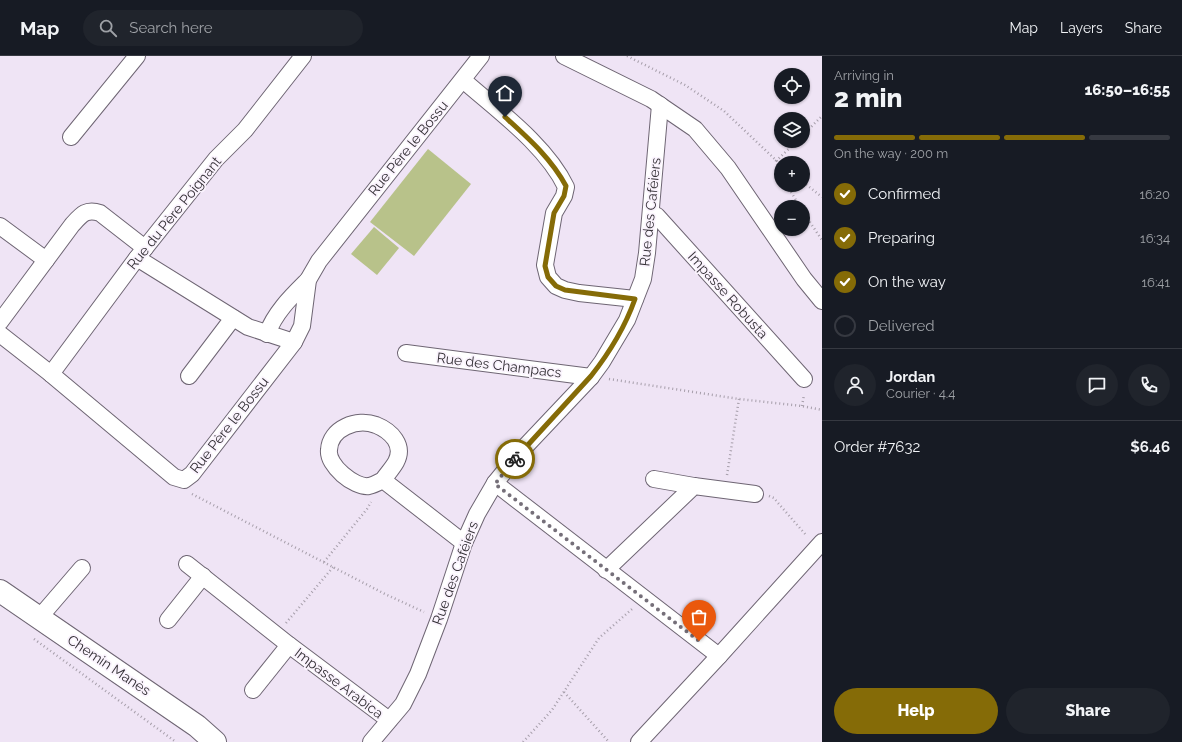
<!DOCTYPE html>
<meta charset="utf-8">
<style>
:root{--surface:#171b24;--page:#20242c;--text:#f1f3f6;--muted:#9ea1a6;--line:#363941;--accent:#856b07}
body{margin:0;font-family:Raleway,sans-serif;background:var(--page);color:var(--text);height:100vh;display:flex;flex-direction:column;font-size:15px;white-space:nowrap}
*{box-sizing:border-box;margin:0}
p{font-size:13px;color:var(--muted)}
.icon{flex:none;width:22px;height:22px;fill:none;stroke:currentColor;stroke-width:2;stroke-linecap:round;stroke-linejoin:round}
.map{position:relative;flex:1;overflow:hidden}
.panel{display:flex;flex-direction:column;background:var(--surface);width:360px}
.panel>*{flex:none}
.controls{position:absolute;left:774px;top:12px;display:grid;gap:8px}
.controls a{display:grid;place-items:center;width:36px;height:36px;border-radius:50%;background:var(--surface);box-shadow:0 1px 3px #0004;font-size:20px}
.pin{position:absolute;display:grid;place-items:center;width:34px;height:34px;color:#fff;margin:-41px -17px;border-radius:50% 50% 50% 0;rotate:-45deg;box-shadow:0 0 4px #0007}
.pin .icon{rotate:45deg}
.courier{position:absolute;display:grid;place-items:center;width:40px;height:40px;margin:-20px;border:3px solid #856b07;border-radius:50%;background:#fff;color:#222;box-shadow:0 1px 5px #0007}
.headline em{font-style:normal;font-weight:800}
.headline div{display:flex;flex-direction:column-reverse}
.headline{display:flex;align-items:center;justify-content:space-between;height:68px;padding:0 12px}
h1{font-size:26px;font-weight:800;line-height:30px}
.bar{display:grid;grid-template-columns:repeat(4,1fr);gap:6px 4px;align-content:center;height:48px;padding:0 12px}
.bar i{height:5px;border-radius:3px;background:var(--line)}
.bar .active{background:var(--accent)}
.bar p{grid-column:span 4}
.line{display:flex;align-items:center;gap:10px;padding:0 12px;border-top:1px solid var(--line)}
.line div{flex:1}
.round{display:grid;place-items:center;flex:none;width:42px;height:42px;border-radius:21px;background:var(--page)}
ol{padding:0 12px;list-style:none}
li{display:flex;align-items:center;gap:12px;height:44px}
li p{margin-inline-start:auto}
li .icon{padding:4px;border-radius:50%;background:var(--accent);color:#fff;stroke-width:4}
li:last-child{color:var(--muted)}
li i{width:22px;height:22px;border:2px solid var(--line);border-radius:50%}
.action{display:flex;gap:8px;margin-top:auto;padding:8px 12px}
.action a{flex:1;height:46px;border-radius:24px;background:var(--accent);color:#fff;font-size:16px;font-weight:800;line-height:46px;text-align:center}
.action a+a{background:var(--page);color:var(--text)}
header{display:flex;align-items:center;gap:24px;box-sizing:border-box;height:56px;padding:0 20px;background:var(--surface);border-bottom:1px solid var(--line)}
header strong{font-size:19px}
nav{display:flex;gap:22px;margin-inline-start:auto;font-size:14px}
.search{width:280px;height:36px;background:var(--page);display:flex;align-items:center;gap:10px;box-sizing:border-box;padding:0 14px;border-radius:22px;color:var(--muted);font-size:15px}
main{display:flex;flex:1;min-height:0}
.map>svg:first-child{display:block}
.green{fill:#b8c28a}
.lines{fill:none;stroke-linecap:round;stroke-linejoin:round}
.street-casing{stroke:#6e6573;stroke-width:18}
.secondary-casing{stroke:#6e6573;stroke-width:24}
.path{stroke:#a69eaa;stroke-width:2.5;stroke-dasharray:1 3;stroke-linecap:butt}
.street{stroke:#fff;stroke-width:16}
.secondary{stroke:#fff;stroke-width:22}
.done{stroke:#756f79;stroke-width:4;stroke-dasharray:0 7.2}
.route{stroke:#856b07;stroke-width:5}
.labels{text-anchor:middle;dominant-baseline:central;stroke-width:3.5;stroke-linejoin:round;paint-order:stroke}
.street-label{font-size:14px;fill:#343036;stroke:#faf3fd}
</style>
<header>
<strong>Map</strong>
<div class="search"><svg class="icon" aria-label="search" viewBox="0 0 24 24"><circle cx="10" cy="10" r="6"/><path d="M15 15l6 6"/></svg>Search here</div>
<nav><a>Map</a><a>Layers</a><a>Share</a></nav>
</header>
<main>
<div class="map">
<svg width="822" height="686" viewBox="0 0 822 686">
<rect width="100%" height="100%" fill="#efe4f5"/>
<g class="green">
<path d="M428 93 471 128 414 200 370 166Z"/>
<path d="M374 171 399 192 377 219 351 198Z"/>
</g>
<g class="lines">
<g class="street-casing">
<g id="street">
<path d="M564 0 651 43 695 73 728 112 804 223 822 245"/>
<path d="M463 24C497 54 546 89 566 131L564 140 554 157 545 209 548 221 556 230 565 234 579 237 635 243"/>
<path d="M71 81 137 0"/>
<path d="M651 157 657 160 804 323"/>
<path d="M0 170 46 204"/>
<path d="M137 202 248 271 294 286"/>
<path d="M0 266 72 169C81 159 86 152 100 157L145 192"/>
<path d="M0 278 51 318 174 421 184 424 192 418 294 286 302 270 308 224 319 205 481 0"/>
<path d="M267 278C275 256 292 240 308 224"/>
<path d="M406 297 591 321"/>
<path d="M51 318 137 202 216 103 245 74 303 0"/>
<path d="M189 320 233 262"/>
<path d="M654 423 694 430"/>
<path d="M383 424C387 418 392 413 396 406 405 389 391 375 376 369 357 362 330 372 329 394 327 409 354 432 369 430 374 429 379 426 383 424L464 487"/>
<path d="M495 427 719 600"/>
<path d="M187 508 289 589 389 664"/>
<path d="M606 514 694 430 755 438"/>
<path d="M39 562 82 512"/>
<path d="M168 564 203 520"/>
<path d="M253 634 289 589"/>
<path d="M371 686 403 648 418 618 439 563 464 487 477 458 495 427 521 395 591 321 602 306 627 264 643 223 647 197 660 49"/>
<path d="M639 686 719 600 822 486"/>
</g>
</g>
<g class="secondary-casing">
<path id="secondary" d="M0 535 197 670 215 686"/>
</g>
<g class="path">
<path d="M627 0 685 29 724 55 781 109"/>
<path d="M803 79 822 60"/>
<path d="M781 116 776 105 797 85"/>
<path d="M803 126 822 141"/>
<path d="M787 129 800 151"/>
<path d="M803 156 822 184"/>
<path d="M609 323 739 343 802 350 822 354"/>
<path d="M802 350 804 339"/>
<path d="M727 419 739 343"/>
<path d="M192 438 385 538 424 556"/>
<path d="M769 440 774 442 778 447 806 479"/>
<path d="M324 506 367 453 371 446"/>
<path d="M286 567 334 510"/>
<path d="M34 583 176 686"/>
<path d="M564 636 609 686"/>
<path d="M523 686 552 654 599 582 632 553"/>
</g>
<use href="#street" class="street"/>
<use href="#secondary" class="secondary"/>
</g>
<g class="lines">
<path class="done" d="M515 403 495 428 699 585"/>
<path class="route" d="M505 61C528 82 551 102 566 130L564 140 554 157 545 210 548 221 556 230 565 234 635 243C625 271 610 296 591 320L515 403"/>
</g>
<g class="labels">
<g class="street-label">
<text transform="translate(408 92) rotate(-51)">Rue Père le Bossu</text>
<text transform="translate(650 156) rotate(-84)">Rue des Caféiers</text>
<text transform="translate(174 157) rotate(-51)">Rue du Père Poignant</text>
<text transform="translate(728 239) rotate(48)">Impasse Robusta</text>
<text transform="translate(499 309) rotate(7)">Rue des Champacs</text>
<text transform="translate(229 369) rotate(-52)">Rue Père le Bossu</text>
<text transform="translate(455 517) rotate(-70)">Rue des Caféiers</text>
<text transform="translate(109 609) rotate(34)">Chemin Manès</text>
<text transform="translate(339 627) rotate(37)">Impasse Arabica</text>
</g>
</g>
</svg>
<div class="controls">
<a><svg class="icon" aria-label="locate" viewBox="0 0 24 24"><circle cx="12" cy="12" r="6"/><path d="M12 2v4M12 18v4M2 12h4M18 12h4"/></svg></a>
<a><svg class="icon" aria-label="layers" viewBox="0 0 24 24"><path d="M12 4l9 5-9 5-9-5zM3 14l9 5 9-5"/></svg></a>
<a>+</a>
<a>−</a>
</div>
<div class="pin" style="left:699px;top:585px;background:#ea580c"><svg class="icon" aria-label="bag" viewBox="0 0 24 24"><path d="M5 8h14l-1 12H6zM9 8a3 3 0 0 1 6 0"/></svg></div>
<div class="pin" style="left:505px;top:61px;background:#1f2937"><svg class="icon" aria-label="home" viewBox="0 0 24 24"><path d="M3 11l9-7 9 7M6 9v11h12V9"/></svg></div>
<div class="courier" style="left:515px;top:403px"><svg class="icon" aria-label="bike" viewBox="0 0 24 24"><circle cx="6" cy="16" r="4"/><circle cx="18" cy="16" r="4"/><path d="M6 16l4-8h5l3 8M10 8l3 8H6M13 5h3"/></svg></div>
</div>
<section class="panel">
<div class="headline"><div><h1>2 min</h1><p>Arriving in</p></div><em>16:50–16:55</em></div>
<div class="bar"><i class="active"></i><i class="active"></i><i class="active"></i><i></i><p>On the way · 200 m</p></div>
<ol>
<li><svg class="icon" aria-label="check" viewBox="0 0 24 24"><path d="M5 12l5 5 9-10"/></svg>Confirmed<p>16:20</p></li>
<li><svg class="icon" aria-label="check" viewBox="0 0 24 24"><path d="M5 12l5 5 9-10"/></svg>Preparing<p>16:34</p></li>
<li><svg class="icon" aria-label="check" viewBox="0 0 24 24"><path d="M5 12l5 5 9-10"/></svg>On the way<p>16:41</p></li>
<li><i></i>Delivered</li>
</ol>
<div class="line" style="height:72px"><a class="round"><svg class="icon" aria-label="person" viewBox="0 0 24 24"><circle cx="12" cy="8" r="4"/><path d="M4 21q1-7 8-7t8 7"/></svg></a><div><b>Jordan</b><p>Courier · 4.4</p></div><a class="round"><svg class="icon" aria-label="chat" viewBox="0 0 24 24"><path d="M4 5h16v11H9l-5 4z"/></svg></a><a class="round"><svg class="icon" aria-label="phone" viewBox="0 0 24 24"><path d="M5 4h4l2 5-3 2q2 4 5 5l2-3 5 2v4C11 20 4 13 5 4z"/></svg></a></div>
<div class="line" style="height:52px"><div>Order #7632</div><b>$6.46</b></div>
<div class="action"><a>Help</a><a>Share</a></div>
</section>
</main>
